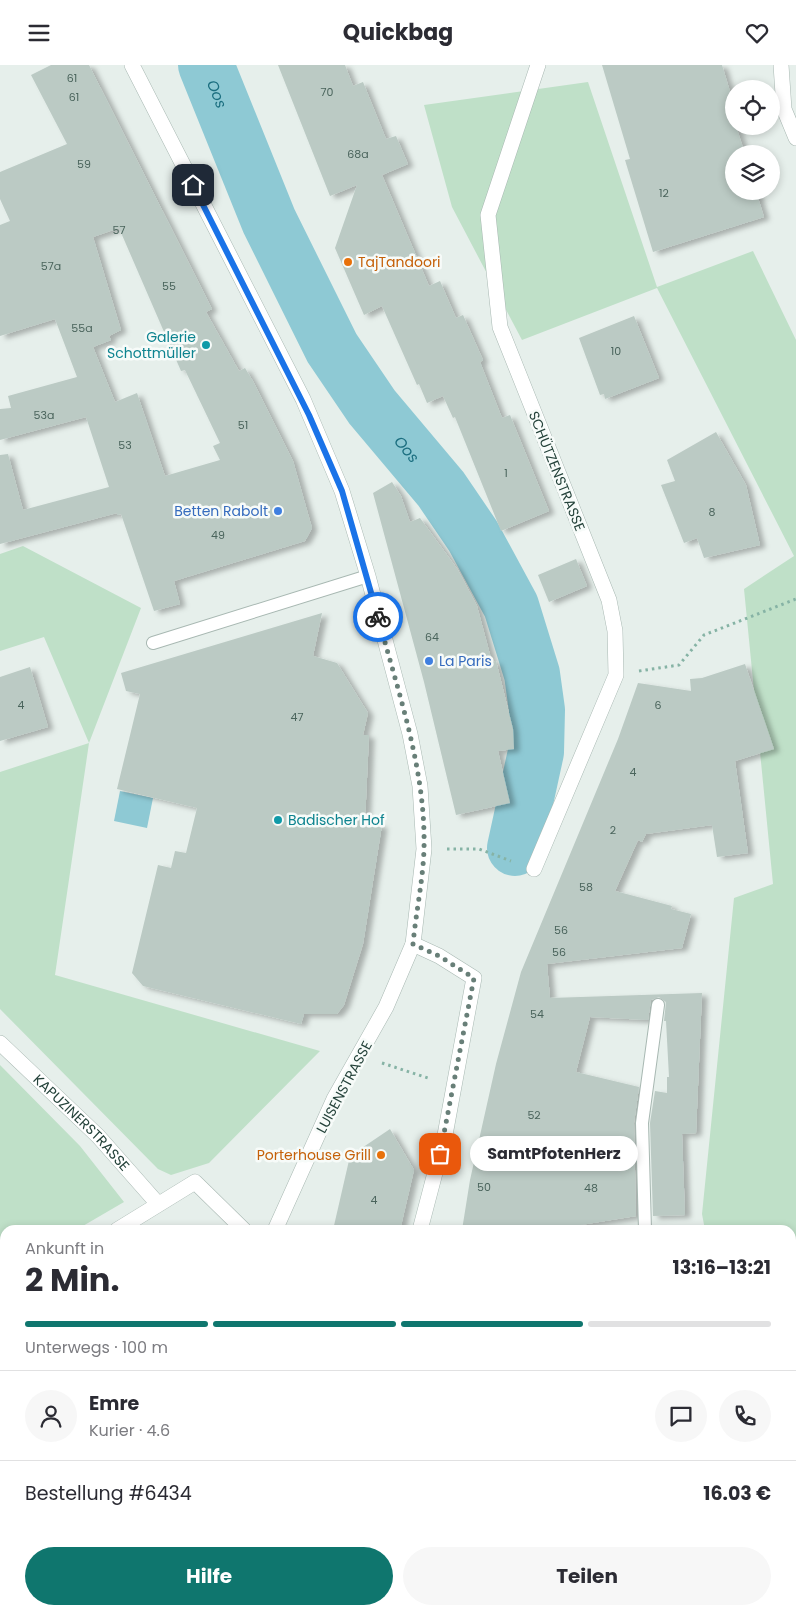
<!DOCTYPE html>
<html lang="de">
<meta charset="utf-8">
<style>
:root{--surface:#fff;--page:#f7f7f7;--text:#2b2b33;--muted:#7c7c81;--line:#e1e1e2;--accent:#0f766e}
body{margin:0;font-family:Poppins,sans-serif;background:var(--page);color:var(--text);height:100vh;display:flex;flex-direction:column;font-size:19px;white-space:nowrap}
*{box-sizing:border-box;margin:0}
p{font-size:16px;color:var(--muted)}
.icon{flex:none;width:28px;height:28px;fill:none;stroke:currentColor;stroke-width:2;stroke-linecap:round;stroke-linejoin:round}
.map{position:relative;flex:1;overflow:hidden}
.details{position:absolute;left:0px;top:1160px;width:796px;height:390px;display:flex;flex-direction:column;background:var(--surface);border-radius:15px 15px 0 0;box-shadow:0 2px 8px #0003}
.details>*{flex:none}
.buttons{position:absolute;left:725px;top:15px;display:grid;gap:10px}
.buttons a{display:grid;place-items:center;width:55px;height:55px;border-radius:50%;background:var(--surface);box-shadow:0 2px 8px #0003;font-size:25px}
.pin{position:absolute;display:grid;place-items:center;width:42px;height:42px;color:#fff;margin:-21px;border-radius:10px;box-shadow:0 2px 8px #0006}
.courier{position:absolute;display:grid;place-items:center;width:50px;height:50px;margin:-25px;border:4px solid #1a73e8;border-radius:50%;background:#fff;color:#222;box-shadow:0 1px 6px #0007}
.bubble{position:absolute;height:35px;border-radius:18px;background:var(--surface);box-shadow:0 2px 8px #0003;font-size:16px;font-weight:700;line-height:35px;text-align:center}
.headline em{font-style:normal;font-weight:700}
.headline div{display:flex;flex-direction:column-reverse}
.headline{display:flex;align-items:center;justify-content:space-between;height:85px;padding:0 25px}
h1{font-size:32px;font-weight:700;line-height:38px}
.bar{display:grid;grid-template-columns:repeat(4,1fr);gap:8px 5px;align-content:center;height:60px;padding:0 25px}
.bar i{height:6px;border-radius:4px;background:var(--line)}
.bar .selected{background:var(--accent)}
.bar p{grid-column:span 4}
.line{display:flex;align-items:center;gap:12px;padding:0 25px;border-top:1px solid var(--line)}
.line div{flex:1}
.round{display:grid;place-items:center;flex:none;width:52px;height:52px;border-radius:26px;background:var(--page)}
.cta{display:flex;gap:10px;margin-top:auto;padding:10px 25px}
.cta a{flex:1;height:58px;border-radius:30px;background:var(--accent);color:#fff;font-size:20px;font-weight:700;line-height:58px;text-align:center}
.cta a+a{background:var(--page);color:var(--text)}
header{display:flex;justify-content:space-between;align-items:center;height:65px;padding:0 25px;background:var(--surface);font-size:22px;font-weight:700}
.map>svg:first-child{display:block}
.green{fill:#bfe0c8}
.water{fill:#8ec9d4}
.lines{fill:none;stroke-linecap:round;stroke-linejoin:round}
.river{stroke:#8ec9d4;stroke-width:56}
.building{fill:#bbcac4;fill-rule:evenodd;filter:url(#shadow)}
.lane-casing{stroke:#a8b8b2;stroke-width:14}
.street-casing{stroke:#a8b8b2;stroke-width:16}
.path{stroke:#86b3a5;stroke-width:3;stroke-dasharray:2.5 4;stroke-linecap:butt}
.lane{stroke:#fff;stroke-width:12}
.street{stroke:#fff;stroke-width:15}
.done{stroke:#687f78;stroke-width:5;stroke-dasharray:0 9}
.route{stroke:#1a73e8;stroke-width:6}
.food-dot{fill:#e8710a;stroke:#f7fbf9;stroke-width:2}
.culture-dot{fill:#0f9aa8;stroke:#f7fbf9;stroke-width:2}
.shop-dot{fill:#3f7fe0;stroke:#f7fbf9;stroke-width:2}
.labels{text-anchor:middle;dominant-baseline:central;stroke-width:5;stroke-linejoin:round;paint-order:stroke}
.number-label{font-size:11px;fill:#4a645c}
.food-label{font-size:14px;fill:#c56008;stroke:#f7fbf9;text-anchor:start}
.culture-label{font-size:14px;fill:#0d838f;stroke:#f7fbf9;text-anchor:end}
.street-label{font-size:14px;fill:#24423a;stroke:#f7fbf9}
.shop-label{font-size:14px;fill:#366cbe;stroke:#f7fbf9;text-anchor:end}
.water-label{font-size:15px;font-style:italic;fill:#1c6f80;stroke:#f7fbf9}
</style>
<header><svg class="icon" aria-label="menu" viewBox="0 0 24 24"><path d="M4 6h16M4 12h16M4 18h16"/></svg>Quickbag<svg class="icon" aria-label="heart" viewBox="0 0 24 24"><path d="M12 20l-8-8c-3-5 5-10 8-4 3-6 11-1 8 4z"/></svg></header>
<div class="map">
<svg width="796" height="1550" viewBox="0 0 796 1550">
<defs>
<filter id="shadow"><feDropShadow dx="5.5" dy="3" stdDeviation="2.5" flood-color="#0004"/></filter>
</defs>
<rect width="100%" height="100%" fill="#e6efeb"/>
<g class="green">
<path d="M588 17 657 222 753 186 796 275V1292H791V1165H705L702 1149 734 833 773 819 744 524 794 491 657 223 522 275 452 142 424 40Z"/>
<path d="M23 481 141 543 89 678 55 910 320 986 209 1098 171 1110 158 1104 0 944V707L89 678 44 572 0 586V489Z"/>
<path d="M0 1000 80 1081 124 1137 76 1165H5V1206L0 1209Z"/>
<path d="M5 1420V1492L0 1498V1425Z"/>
</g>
<path class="water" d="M120 726 153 733 147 763 114 756Z"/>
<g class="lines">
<g class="river">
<path id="s1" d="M206 0 269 156 332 283 372 342 441 424 473 471 511 541 532 609 537 645 536 687 515 783"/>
<path d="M0 1384 5 1379"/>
</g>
</g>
<g class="building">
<path d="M51 0H89L212 244 206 247 239 306 245 303 254 318 293 396 312 463 305 476 174 516 180 539 154 546 121 449 117 450V448L0 479V390L8 389 23 445 109 422 86 352 0 375V344L11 343 8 331 77 312 55 254 0 271V160L10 156 0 134V107L67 79 31 10ZM119 163 181 306 185 305 220 378 213 381 220 395 165 411 137 328 115 337 93 282 111 275 109 271 121 265 93 172Z"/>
<path d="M278 0H345L353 21 363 17 386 74 396 71 408 99 382 110 429 221 440 216 456 253 463 250 483 295 480 297 502 353 510 350 549 446 501 466 455 352 453 353 443 331 427 338 419 319 417 320 382 241 364 250 335 183 357 120 330 131Z"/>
<path d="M602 0H722L734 40V61H736L745 89H734V126H756L764 152 653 187 625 95 630 94Z"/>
<path d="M634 251 659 313 605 334 604 329 600 330 579 273Z"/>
<path d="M716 367 746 420 760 480 704 493 697 473 684 478 661 420 675 416 667 395Z"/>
<path d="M392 417 401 431 410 457 420 453 458 505 477 541 492 597 496 596 513 664 514 684 498 686 510 738 456 750 424 617 373 428Z"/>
<path d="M576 494 587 521 549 537 538 510Z"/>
<path d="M322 548 313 591 337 598 368 648 363 670H369L365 757 382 760 363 879 344 940 337 949H304L301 959 143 921 132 908 158 800 171 803 175 786 186 788 197 743 117 724 140 629 126 626 121 608Z"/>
<path d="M745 599 774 684 735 696 748 788 717 792 712 760 646 769 642 777 638 775 615 826 672 841 671 844 691 849 682 883 547 899 550 933 702 928 696 1068 682 1069 685 1150 653 1151 650 1058 655 1026 667 1028V1012H669L666 956H664L666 937 659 932 651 935 648 955 590 952 576 1007 639 1022 634 1058 636 1151 562 1163V1165H462L470 1115 496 999 521 907 618 674 638 618 691 626 690 614 702 613Z"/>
<path d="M30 602 48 662 0 676V612Z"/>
<path d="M390 1064 414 1105 400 1165H333L350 1091Z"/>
</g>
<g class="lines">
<g class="lane-casing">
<g id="lane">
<path d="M153 578 368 511"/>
<path d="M645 1165 642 1058 658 940"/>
</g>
</g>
<g class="street-casing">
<g id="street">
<path d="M132 0 303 334 342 426 368 511 410 669 420 721 424 784 413 879 386 942 334 1034 275 1165"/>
<path d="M781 0 784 44 796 73"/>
<path d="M534 804 616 610 615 566 609 535 500 262 488 150 538 0"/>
<path d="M413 879 439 891 474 913 445 1070 420 1165"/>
<path id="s2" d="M0 978 98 1071 158 1139"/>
<path d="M117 1165 195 1117 244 1165"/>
<path d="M0 1238 5 1235"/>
<path d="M0 1539 5 1533"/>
<path d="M339 1550 340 1545"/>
</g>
</g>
<g class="path">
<path d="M639 606 679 600 704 570 796 534"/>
<path d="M447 784H479L511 796"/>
<path d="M382 998 431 1014"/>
<path d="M791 1275 796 1277"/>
<path d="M0 1319 5 1324"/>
<path d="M0 1447 5 1442"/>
<path d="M77 1545 83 1550"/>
</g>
<use href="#lane" class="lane"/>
<use href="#street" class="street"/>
</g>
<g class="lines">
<path class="done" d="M378 552C398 627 426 705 424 784 423 815 416 847 413 879L439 891 474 913 440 1089"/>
<path class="route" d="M193 120 309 350 342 426 378 552"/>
</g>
<g class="food-dot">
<circle cx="348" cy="197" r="5"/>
<circle cx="381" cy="1090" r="5"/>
</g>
<g class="culture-dot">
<circle cx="206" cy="280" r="5"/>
<circle cx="278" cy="755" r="5"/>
</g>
<g class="shop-dot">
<circle cx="278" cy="446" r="5"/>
<circle cx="429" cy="596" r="5"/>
</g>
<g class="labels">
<g class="number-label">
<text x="72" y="13">61</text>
<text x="327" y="27">70</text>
<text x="74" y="32">61</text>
<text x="358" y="89">68a</text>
<text x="84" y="99">59</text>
<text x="664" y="128">12</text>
<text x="119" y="165">57</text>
<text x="51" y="201">57a</text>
<text x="169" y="221">55</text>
<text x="82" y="263">55a</text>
<text x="616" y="286">10</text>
<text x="44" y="350">53a</text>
<text x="243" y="360">51</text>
<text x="125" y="380">53</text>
<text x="506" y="408">1</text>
<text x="712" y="447">8</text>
<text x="218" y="470">49</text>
<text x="432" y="572">64</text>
<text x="21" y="640">4</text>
<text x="658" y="640">6</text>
<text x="297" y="652">47</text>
<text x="633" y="707">4</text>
<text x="613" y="765">2</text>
<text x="586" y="822">58</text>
<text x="561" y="865">56</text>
<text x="559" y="887">56</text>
<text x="537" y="949">54</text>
<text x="534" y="1050">52</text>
<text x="484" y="1122">50</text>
<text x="591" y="1123">48</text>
<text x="374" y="1135">4</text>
</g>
<g class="food-label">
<text x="358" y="197">TajTandoori</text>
<text x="371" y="1090" text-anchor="end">Porterhouse Grill</text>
</g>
<g class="culture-label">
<text x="196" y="272">Galerie<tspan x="196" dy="16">Schottmüller</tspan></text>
<text x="288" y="755" text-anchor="start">Badischer Hof</text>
</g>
<g class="street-label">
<text transform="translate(557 406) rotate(68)">SCHÜTZENSTRASSE</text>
<text transform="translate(344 1022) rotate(-62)">LUISENSTRASSE</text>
<text stroke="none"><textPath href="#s2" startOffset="114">KAPUZINERSTRASSE</textPath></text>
</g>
<g class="shop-label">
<text x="268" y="446">Betten Rabolt</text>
<text x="439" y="596" text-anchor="start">La Paris</text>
</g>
<g class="water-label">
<text stroke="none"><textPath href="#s1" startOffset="31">Oos</textPath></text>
<text stroke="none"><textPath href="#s1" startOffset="436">Oos</textPath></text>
</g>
</g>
</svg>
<div class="buttons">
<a><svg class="icon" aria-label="locate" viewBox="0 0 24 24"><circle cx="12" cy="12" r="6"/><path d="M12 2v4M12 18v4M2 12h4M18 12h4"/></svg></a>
<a><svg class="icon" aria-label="layers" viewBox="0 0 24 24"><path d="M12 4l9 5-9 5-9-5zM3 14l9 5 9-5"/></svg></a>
</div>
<div class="pin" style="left:440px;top:1089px;background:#ea580c"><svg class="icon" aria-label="bag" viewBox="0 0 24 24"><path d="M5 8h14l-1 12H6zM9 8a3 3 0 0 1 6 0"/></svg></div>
<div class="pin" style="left:193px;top:120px;background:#1f2937"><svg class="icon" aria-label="home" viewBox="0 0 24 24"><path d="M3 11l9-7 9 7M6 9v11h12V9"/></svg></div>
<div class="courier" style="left:378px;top:552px"><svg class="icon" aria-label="bike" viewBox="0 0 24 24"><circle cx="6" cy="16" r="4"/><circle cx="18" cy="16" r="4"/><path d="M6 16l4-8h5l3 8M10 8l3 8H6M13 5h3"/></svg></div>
<div class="bubble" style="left:470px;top:1071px;width:168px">SamtPfotenHerz</div>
<section class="details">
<div class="headline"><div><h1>2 Min.</h1><p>Ankunft in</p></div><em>13:16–13:21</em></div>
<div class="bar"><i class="selected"></i><i class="selected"></i><i class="selected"></i><i></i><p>Unterwegs · 100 m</p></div>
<div class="line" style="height:90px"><a class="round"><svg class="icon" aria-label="person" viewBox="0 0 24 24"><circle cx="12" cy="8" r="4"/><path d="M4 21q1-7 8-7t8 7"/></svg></a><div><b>Emre</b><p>Kurier · 4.6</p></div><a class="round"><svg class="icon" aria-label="chat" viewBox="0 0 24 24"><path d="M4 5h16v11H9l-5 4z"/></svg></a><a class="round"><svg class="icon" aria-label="phone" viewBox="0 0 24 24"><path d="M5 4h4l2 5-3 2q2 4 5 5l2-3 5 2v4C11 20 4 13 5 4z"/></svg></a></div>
<div class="line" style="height:65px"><div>Bestellung #6434</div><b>16.03 €</b></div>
<div class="cta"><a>Hilfe</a><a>Teilen</a></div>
</section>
</div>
